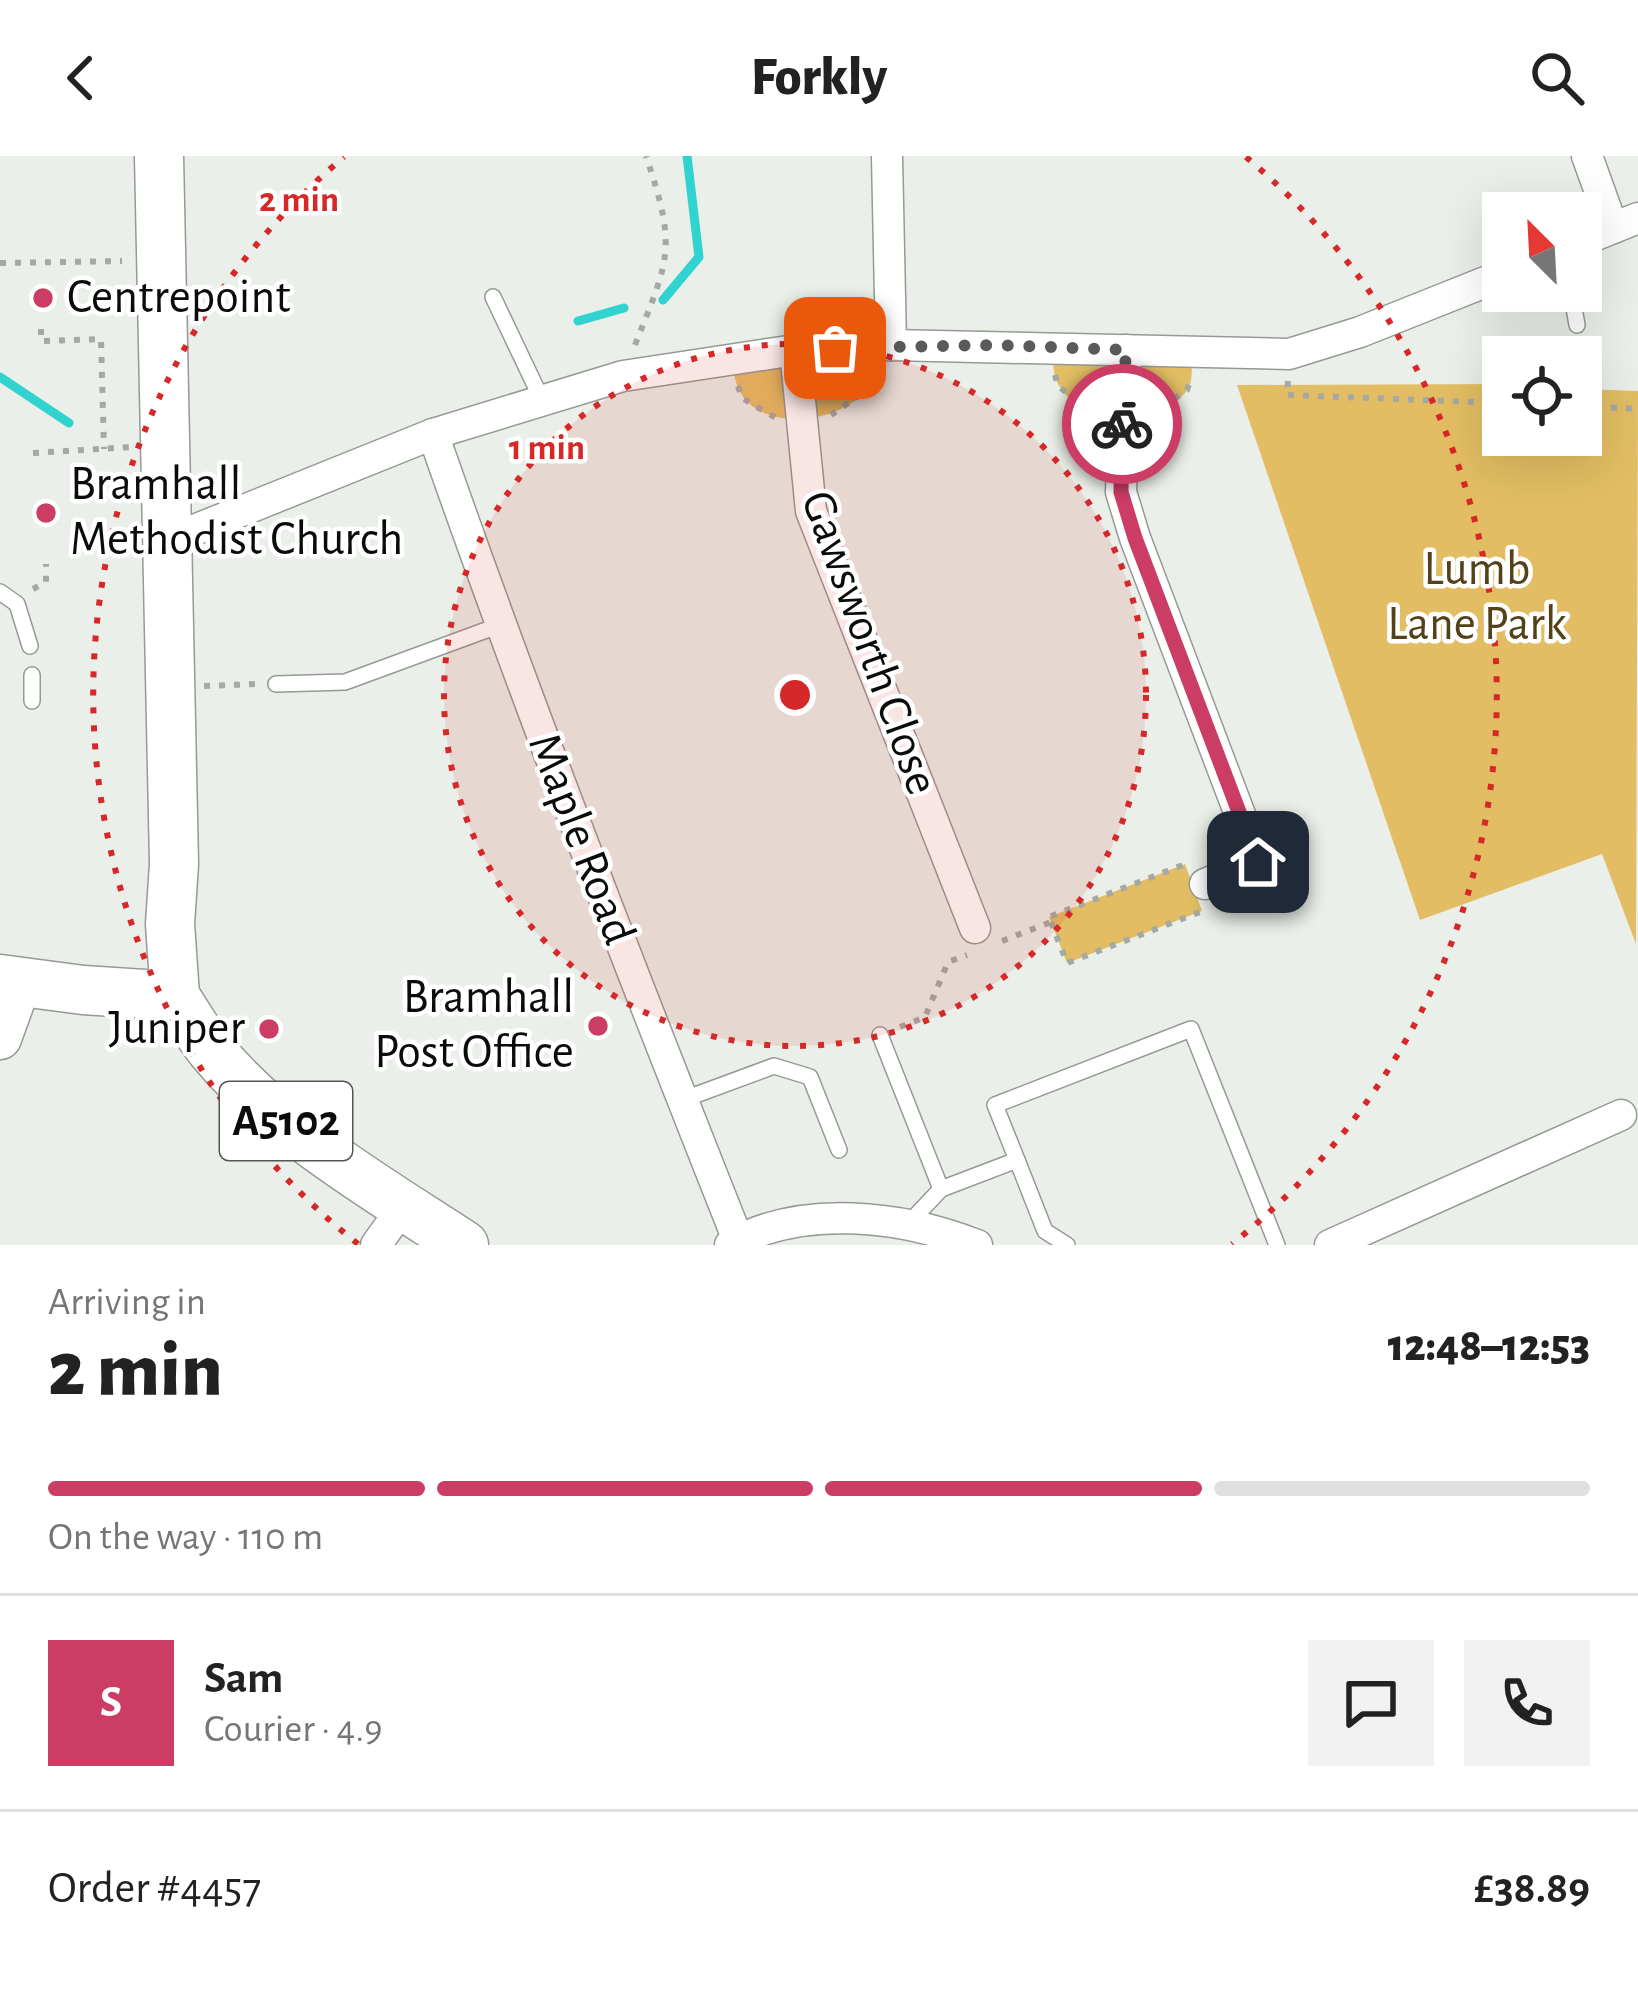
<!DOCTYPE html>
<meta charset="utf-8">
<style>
:root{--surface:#fff;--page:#f2f2f2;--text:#222;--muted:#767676;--line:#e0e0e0;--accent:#cc3d65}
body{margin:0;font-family:"Alegreya Sans",sans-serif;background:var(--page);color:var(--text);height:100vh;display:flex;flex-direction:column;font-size:45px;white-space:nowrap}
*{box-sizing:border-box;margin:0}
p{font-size:39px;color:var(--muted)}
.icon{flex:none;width:66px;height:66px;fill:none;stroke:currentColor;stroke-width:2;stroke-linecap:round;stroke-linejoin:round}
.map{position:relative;height:1089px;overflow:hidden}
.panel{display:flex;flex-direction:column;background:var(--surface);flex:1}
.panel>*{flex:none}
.needle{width:78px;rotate:336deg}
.controls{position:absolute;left:1482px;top:36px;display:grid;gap:24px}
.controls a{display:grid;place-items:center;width:120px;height:120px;border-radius:0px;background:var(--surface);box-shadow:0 12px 48px #0002;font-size:60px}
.pin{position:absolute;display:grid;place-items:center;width:102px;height:102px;color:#fff;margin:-51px;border-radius:24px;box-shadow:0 6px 18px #0006}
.courier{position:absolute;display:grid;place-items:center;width:120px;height:120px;margin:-60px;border:9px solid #cc3d65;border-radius:50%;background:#fff;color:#222;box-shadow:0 3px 15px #0007}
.head em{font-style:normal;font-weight:800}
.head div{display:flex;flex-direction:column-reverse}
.head{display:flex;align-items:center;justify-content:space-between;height:204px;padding:0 48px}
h1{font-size:78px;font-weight:800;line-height:90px}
.bar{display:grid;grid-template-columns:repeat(4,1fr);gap:18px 12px;align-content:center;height:144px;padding:0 48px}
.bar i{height:15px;border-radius:9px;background:var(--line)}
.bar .selected{background:var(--accent)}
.bar p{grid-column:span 4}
.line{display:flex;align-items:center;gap:30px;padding:0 48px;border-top:3px solid var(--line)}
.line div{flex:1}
.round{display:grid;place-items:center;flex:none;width:126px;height:126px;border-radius:0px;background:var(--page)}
header{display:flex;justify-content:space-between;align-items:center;height:156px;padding:0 48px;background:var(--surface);font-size:54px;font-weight:800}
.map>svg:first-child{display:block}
.green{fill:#e2bd63}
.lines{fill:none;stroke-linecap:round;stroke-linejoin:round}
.stream{stroke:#30d3cf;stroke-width:9}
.lane-casing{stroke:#959a94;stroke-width:18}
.street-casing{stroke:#959a94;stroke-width:33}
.secondary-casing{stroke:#959a94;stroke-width:45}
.primary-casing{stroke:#959a94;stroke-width:51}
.path{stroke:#a5a9a4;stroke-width:6;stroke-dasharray:6 9;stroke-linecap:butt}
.lane{stroke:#fff;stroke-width:15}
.street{stroke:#fff;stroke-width:30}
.secondary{stroke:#fff;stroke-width:42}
.primary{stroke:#fff;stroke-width:48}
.done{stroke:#585b58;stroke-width:12;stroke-dasharray:0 21.6}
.route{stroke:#cc3d65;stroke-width:15}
.ring{fill:none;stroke:#d62828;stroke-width:6;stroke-dasharray:6 12}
.poi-dot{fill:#cc3d65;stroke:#fff;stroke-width:4.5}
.labels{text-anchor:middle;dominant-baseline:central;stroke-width:9;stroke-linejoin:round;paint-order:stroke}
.shield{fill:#fff;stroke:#545554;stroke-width:3}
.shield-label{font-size:45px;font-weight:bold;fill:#0a0c0a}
.poi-label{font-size:48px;fill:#0a0c0a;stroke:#fff;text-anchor:start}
.park-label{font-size:48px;fill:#534218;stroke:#fff}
.street-label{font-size:48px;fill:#0a0c0a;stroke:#fff}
.centre{fill:#d62828;stroke:#fff;stroke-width:6}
.ring-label{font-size:36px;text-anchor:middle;font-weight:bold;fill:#d62828;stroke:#fff;stroke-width:9;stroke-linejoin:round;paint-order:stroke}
</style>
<header><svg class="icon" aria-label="back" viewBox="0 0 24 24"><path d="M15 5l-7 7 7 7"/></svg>Forkly<svg class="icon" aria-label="search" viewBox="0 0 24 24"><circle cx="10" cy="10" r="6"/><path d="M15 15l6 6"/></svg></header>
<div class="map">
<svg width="1638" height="1089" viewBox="0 0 1638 1089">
<rect width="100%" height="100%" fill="#eaefe9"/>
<g class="green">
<path d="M875 190C876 202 878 216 872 227 850 265 768 279 742 239 735 230 734 215 731 204Z"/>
<path d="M1054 191 1191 196C1191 207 1194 223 1188 233 1160 274 1082 271 1058 228 1052 217 1053 203 1054 191Z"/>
<path d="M1503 228V279H1581V233L1638 235 1636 788 1602 698 1420 764 1237 229Z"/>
<path d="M1185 708 1202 755 1067 807 1049 761Z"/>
</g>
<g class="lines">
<g class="stream">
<path d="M663 144 699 101 687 0"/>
<path d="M578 165 624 152"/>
<path d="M0 221 69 267"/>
</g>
<g class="lane-casing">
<g id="lane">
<path d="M1571 135 1577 169"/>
<path d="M493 141 541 242"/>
<path d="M0 436 17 448 30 490"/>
<path d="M276 528 345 526 500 469"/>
<path d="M32 545V519"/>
<path d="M880 879 941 1033"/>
<path d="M682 944 774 910 810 921 839 994"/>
<path d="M1017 1004 995 949 1191 873 1277 1089"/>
<path d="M909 1067 941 1033 1017 1004 1045 1075 1067 1089"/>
</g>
</g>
<g class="street-casing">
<g id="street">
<path d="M887 0 891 189"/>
<path d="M1587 0 1613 72"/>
<path d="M1581 85 1638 62"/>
<path d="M795 194 811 355 975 772"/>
<path d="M1126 194 1121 336 1135 382 1258 706 1205 728"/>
<path d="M433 278C528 550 632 817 738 1084"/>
<path d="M167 385 433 278 623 220 795 194 891 189 1289 198 1360 176 1503 119"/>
<path d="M376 1089 403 1051"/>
<path d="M730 1089C802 1047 903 1060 977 1089"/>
<path d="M1330 1089 1621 959"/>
</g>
</g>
<g class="secondary-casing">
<path id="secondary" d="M0 882 20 827"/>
</g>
<g class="primary-casing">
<g id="primary">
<path d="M159 0 174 708 170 768 175 840"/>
<path d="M0 823 83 834 175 840"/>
<path d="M175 840C187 858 198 878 212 895 279 976 377 1032 464 1089"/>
</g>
</g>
<g class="path">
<path d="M0 107 122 105"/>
<path d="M41 173V185L101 183 104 293"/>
<path d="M635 189C670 101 677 92 646 0"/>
<path d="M1055 219 1058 230 1095 258"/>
<path d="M1288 225 1287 239 1503 247"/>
<path d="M738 230 742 242 776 262"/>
<path d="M1581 250 1638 253"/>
<path d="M831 259 867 234 875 215"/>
<path d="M1149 259 1187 234 1191 222"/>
<path d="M33 297 132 291"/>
<path d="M33 433 46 426V408"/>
<path d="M204 530 257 528"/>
<path d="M1051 766 1067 807 1200 756"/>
<path d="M1002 785 1051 766 1049 761 1183 709"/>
<path d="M900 871 925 861 948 806 967 799"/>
</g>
<use href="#lane" class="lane"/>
<use href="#street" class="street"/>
<use href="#secondary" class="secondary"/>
<use href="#primary" class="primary"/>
</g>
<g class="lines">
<path class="done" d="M835 192 996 189 1126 194 1122 268"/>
<path class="route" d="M1122 268 1121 336 1135 382 1258 706"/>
</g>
<circle cx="795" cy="539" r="351" fill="#d62828" fill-opacity=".12"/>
<g class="ring">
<circle cx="795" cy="539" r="351"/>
<path d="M358 1088A702 702 0 0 1 344 1M1246 1A702 702 0 0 1 1232 1088"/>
</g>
<g class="poi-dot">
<circle cx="43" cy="142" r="12"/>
<circle cx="46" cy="357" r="12"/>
<circle cx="598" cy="870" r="12"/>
<circle cx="269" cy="873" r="12"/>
</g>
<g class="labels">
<rect class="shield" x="220" y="926" width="132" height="78" rx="9"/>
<g class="shield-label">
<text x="286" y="965">A5102</text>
</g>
<g class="poi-label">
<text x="67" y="142">Centrepoint</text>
<text x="70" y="329">Bramhall<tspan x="70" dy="55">Methodist Church</tspan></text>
<text x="574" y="842" text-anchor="end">Bramhall<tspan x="574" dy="55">Post Office</tspan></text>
<text x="245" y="873" text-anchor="end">Juniper</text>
</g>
<g class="park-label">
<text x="1477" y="414">Lumb<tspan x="1477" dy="55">Lane Park</tspan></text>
</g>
<g class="street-label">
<text transform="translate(869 487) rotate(70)">Gawsworth Close</text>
<text transform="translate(581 683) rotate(69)">Maple Road</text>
</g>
</g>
<circle cx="795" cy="539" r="18" class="centre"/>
<g class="ring-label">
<text x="299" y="55">2 min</text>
<text x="547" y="303">1 min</text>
</g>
</svg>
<div class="controls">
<a><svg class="needle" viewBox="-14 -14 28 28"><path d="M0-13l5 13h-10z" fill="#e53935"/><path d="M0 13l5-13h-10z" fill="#767676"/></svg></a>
<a><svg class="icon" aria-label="locate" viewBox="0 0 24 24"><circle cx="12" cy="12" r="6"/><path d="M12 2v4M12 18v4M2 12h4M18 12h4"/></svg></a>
</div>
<div class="pin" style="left:835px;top:192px;background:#ea580c"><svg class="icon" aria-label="bag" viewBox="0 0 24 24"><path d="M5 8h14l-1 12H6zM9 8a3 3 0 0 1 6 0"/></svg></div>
<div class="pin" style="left:1258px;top:706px;background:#1f2937"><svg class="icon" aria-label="home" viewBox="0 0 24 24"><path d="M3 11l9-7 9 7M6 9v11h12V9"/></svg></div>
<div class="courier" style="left:1122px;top:268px"><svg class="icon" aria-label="bike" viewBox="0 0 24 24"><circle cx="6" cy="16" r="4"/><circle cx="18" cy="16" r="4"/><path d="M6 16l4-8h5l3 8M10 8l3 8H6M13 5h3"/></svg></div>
</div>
<section class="panel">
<div class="head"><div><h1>2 min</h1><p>Arriving in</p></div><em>12:48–12:53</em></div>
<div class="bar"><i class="selected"></i><i class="selected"></i><i class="selected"></i><i></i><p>On the way · 110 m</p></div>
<div class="line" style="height:216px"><b class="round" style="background:var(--accent);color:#fff">S</b><div><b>Sam</b><p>Courier · 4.9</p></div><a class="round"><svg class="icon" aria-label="chat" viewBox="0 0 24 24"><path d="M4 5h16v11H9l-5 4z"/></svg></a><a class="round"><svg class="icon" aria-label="phone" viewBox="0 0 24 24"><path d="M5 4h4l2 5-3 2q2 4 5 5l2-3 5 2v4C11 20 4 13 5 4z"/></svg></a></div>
<div class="line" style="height:156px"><div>Order #4457</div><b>£38.89</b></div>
</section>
